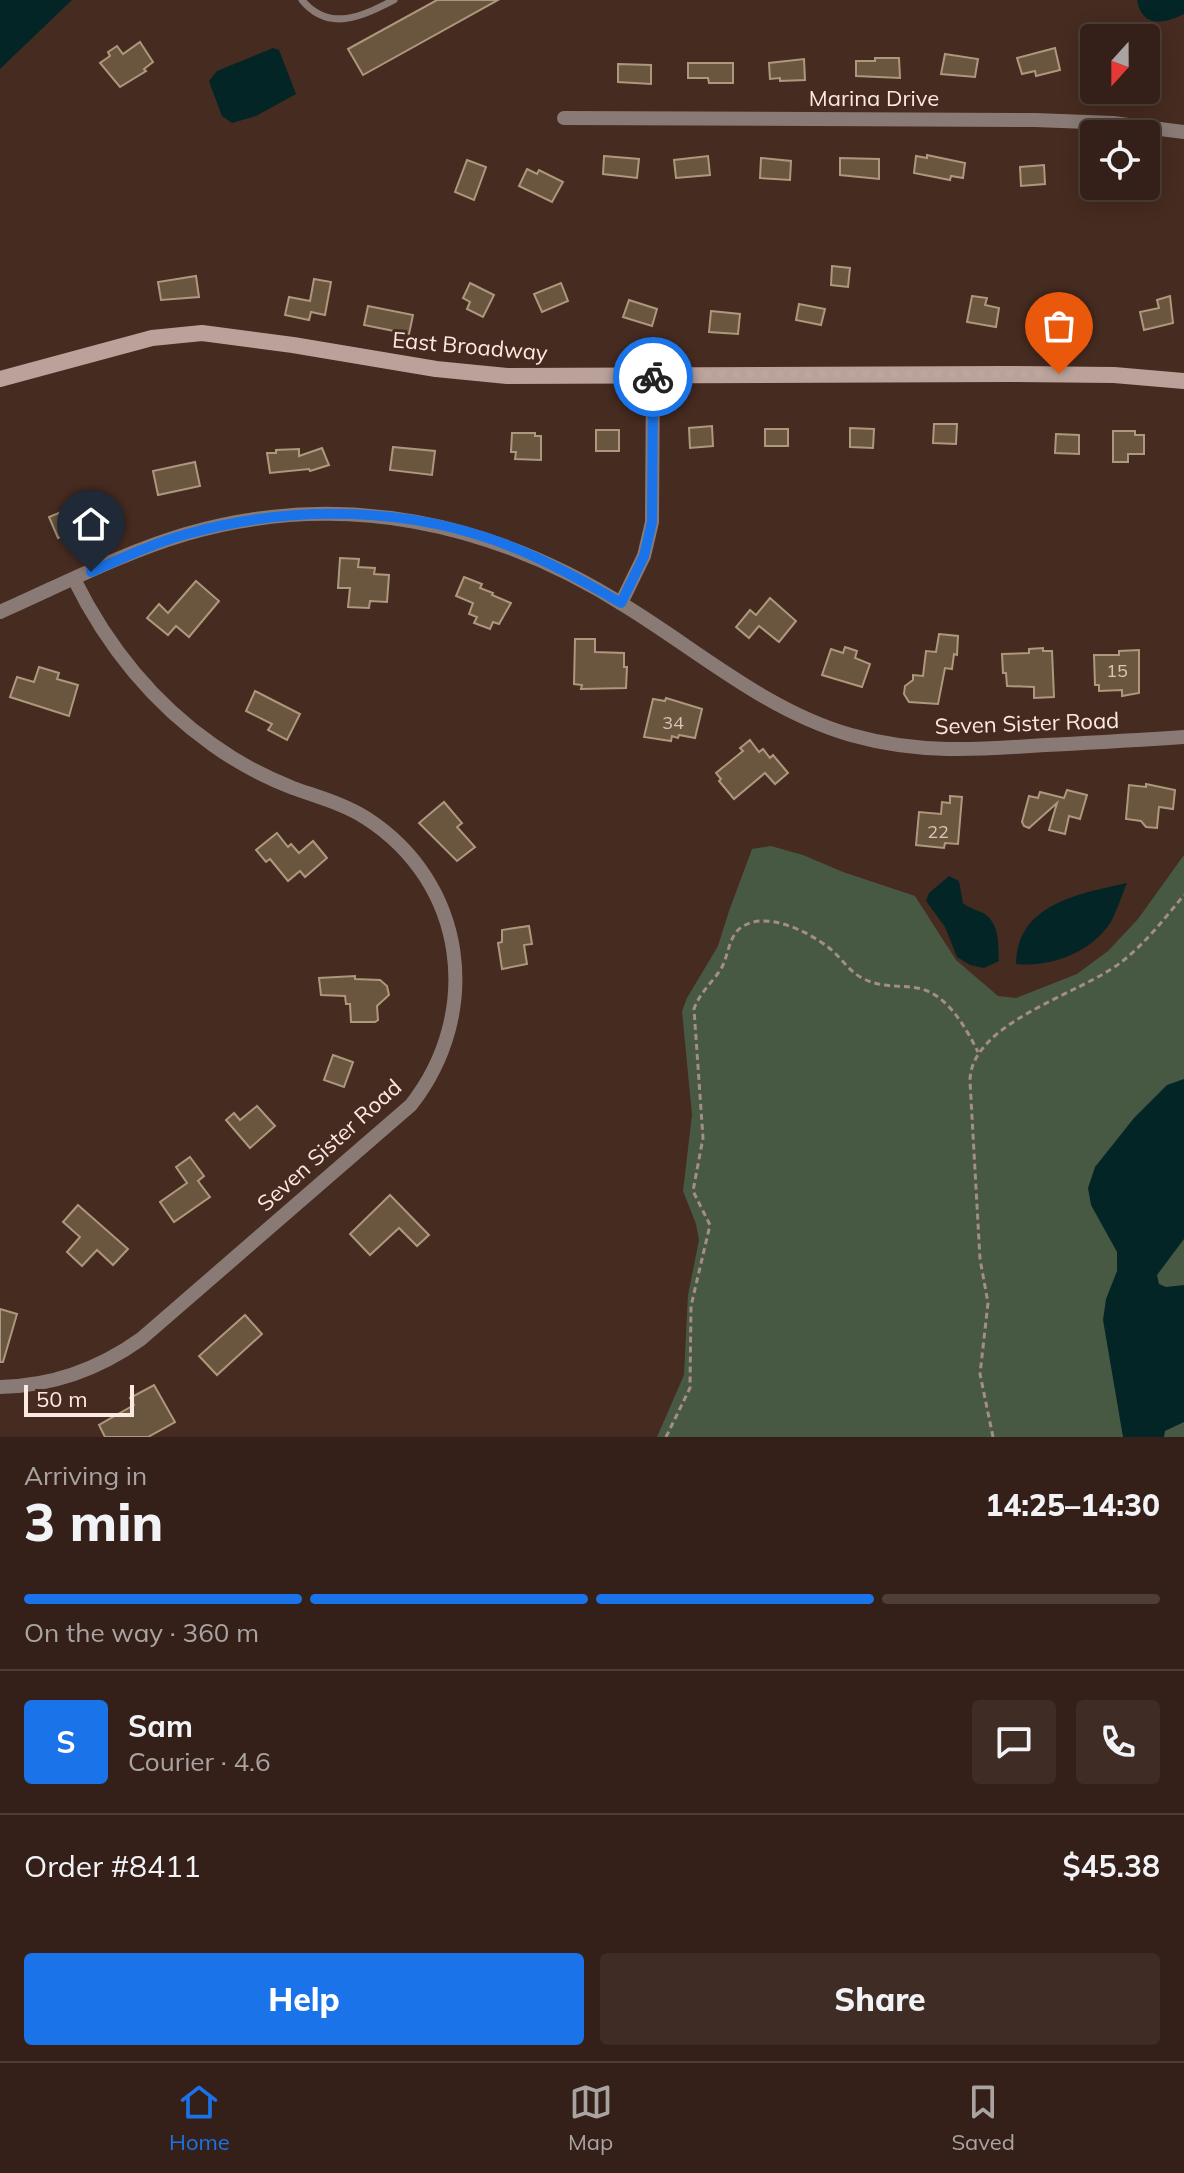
<!DOCTYPE html>
<meta charset="utf-8">
<style>
:root{--surface:#342018;--page:#3f2d25;--text:#f1f3f6;--muted:#a9a3a2;--line:#4e3e37;--accent:#1a73e8}
body{margin:0;font-family:Mulish,sans-serif;background:var(--page);color:var(--text);height:100vh;display:flex;flex-direction:column;font-size:30px;white-space:nowrap}
*{box-sizing:border-box;margin:0}
p{font-size:26px;color:var(--muted)}
.icon{flex:none;width:44px;height:44px;fill:none;stroke:currentColor;stroke-width:2;stroke-linecap:round;stroke-linejoin:round}
.map{position:relative;height:1437px;overflow:hidden}
.sheet{display:flex;flex-direction:column;background:var(--surface);flex:1}
.sheet>*{flex:none}
.needle{width:52px;rotate:201deg}
.tools{position:absolute;left:1080px;top:24px;display:grid;gap:16px}
.tools a{display:grid;place-items:center;width:80px;height:80px;border-radius:8px;background:var(--surface);box-shadow:0 4px 20px #0003,0 0 0 2px var(--line);font-size:40px}
.scale{position:absolute;left:24px;bottom:20px;width:110px;box-sizing:border-box;padding-left:8px;border:4px solid #fce9e2;border-top:0;font-size:22px;line-height:28px;white-space:nowrap;color:#fce9e2;-webkit-text-stroke:6px #462b20;paint-order:stroke}
.pin{position:absolute;display:grid;place-items:center;width:68px;height:68px;color:#fff;margin:-82px -34px;border-radius:50% 50% 50% 0;rotate:-45deg;box-shadow:0 0 8px #0007}
.pin .icon{rotate:45deg}
.courier{position:absolute;display:grid;place-items:center;width:80px;height:80px;margin:-40px;border:6px solid #1a73e8;border-radius:50%;background:#fff;color:#222;box-shadow:0 2px 10px #0007}
.headline em{font-style:normal;font-weight:800}
.headline div{display:flex;flex-direction:column-reverse}
.headline{display:flex;align-items:center;justify-content:space-between;height:136px;padding:0 24px}
h1{font-size:52px;font-weight:800;line-height:60px}
.bar{display:grid;grid-template-columns:repeat(4,1fr);gap:12px 8px;align-content:center;height:96px;padding:0 24px}
.bar i{height:10px;border-radius:6px;background:var(--line)}
.bar .active{background:var(--accent)}
.bar p{grid-column:span 4}
.line{display:flex;align-items:center;gap:20px;padding:0 24px;border-top:2px solid var(--line)}
.line div{flex:1}
.round{display:grid;place-items:center;flex:none;width:84px;height:84px;border-radius:8px;background:var(--page)}
.primary-button{display:flex;gap:16px;margin-top:auto;padding:16px 24px}
.primary-button a{flex:1;height:92px;border-radius:8px;background:var(--accent);color:#fff;font-size:32px;font-weight:800;line-height:92px;text-align:center}
.primary-button a+a{background:var(--page);color:var(--text)}
.dock{display:flex;justify-content:space-around;align-items:center;height:112px;border-top:2px solid var(--line);background:var(--surface);font-size:22px;color:var(--muted)}
.dock a{display:grid;justify-items:center;gap:4px}
.dock .active{color:var(--accent)}
.map>svg:first-child{display:block}
.green{fill:#485943}
.water{fill:#042526}
.building{fill:#6a563e;stroke:#ad977d;stroke-width:2}
.lines{fill:none;stroke-linecap:round;stroke-linejoin:round}
.path{stroke:#a48d84;stroke-width:3;stroke-dasharray:6 4;stroke-linecap:butt}
.lane{stroke:#897a75;stroke-width:7}
.street{stroke:#897a75;stroke-width:14}
.secondary{stroke:#baa29b;stroke-width:16}
.done{stroke:#bca69e;stroke-width:8;stroke-dasharray:0 14.4}
.route{stroke:#1a73e8;stroke-width:10}
.labels{text-anchor:middle;dominant-baseline:central;stroke-width:6;stroke-linejoin:round;paint-order:stroke}
.number-label{font-size:18px;fill:#d8c4b9}
.street-label{font-size:22px;fill:#fce9e2;stroke:#462b20}
</style>
<div class="map">
<svg width="1184" height="1437" viewBox="0 0 1184 1437">
<rect width="100%" height="100%" fill="#462b20"/>
<path class="green" d="M771 846 803 855 843 872 915 896 956 960 998 996 1016 998 1077 974 1108 951 1138 919 1184 855V1437H657L684 1375 688 1295 699 1240 696 1224 683 1191 692 1115 682 1011 687 998 718 946 729 911 752 849Z"/>
<g class="water">
<path d="M0 0H72L0 69Z"/>
<path d="M1137 0H1184V14C1164 24 1142 28 1137 0Z"/>
<path d="M273 48 279 50 296 94 256 116 232 123 222 116 211 87 209 81 217 71Z"/>
<path d="M949 876 959 881 963 903C969 908 974 909 981 912 1000 921 998 943 999 961L984 968 970 965 957 957 945 927 926 901 929 893Z"/>
<path d="M1127 883C1122 895 1118 907 1113 918 1096 951 1051 968 1016 964 1017 904 1078 894 1127 883Z"/>
<path d="M1184 1079V1239L1157 1275 1159 1284 1166 1287 1184 1285V1422L1165 1431 1164 1437H1123L1103 1320 1106 1299 1117 1271V1252L1091 1205 1088 1188 1095 1167 1134 1118 1167 1085Z"/>
</g>
<g class="building">
<path d="M437 0H498L363 75 348 49Z"/>
<path d="M140 42 153 62 144 69 146 71 120 87 100 63 110 56 108 52 117 46 123 54Z"/>
<path d="M1055 48 1060 70 1036 76 1035 71 1022 74 1017 58Z"/>
<path d="M945 54 978 59 975 77 941 74Z"/>
<path d="M875 58H899L900 78 856 76V61H875Z"/>
<path d="M804 59 805 80 780 81V78L770 79 769 63Z"/>
<path d="M688 63H733V83H709L708 78H688Z"/>
<path d="M618 64 651 65V84L618 82Z"/>
<path d="M927 155 965 163 963 178 951 176 950 180 914 173 916 156 927 158Z"/>
<path d="M604 156 639 159 637 178 603 174Z"/>
<path d="M708 156 710 175 676 178 674 160Z"/>
<path d="M761 158 791 161 790 180 760 178Z"/>
<path d="M840 158 879 159V179L840 175Z"/>
<path d="M467 160 486 167 474 200 455 192Z"/>
<path d="M1044 165 1045 184 1021 186 1020 167Z"/>
<path d="M527 169 537 174 539 170 563 182 552 202 519 186Z"/>
<path d="M832 266 850 268 848 287 831 285Z"/>
<path d="M196 276 199 297 161 300 158 282Z"/>
<path d="M314 279 331 282 325 315 311 312 309 320 285 315 289 297 310 301Z"/>
<path d="M470 283 494 295 483 317 467 309 470 302 463 298Z"/>
<path d="M561 283 568 301 542 312 534 294Z"/>
<path d="M972 296 987 298 985 305 999 308 996 327 967 322Z"/>
<path d="M1170 296 1173 323 1144 330 1140 312 1159 308 1157 300Z"/>
<path d="M629 300 657 309 652 326 623 317Z"/>
<path d="M1047 301 1063 302V305L1085 306 1084 322 1064 321V318L1045 315Z"/>
<path d="M799 304 825 309 821 325 796 320Z"/>
<path d="M368 306 413 315 409 334 364 325Z"/>
<path d="M711 311 740 314 738 334 709 332Z"/>
<path d="M934 424H957L956 444 933 443Z"/>
<path d="M712 426 713 446 690 448 689 428Z"/>
<path d="M850 428 874 429 873 448 850 447Z"/>
<rect x="765" y="429" width="23" height="17"/>
<rect x="596" y="430" width="23" height="21"/>
<path d="M1113 431H1135V435H1144V454H1128V462H1113Z"/>
<path d="M512 433H535V436H541V460L515 459 516 452H511Z"/>
<path d="M1056 434 1079 435V454L1055 453Z"/>
<path d="M393 447 435 451 432 475 390 470Z"/>
<path d="M322 448 329 465 310 471 309 469 270 473 267 453H276V450L299 449V456Z"/>
<path d="M195 462 200 486 158 495 153 471Z"/>
<path d="M88 501 97 523 58 538 49 517Z"/>
<path d="M340 558 359 559 358 567 375 568 374 574 389 575 387 602 370 601 369 608 348 607 350 588H338Z"/>
<path d="M464 577 482 584 480 588 493 593 492 595 511 603 499 624 493 622 490 629 474 623 477 617 469 614 473 603 456 596Z"/>
<path d="M196 581 219 601 189 637 176 626 168 635 147 618 159 604 168 613Z"/>
<path d="M770 598 796 621 779 642 759 626 749 638 736 627 750 610 756 615Z"/>
<path d="M939 634 958 636 957 655 954 654 952 669 945 668 938 704 909 702 904 694 905 686 913 680V675L923 676 926 651 936 652Z"/>
<path d="M575 639H595V652L624 653V667H627L626 688 581 689 582 685 574 684Z"/>
<path d="M845 647 857 651 855 658 870 664 862 687 822 675 831 649 843 653Z"/>
<path d="M1043 648V651H1052L1054 697 1034 698V687L1007 686 1006 673H1003L1002 654 1029 653V649Z"/>
<path d="M1139 650V693L1122 696V690L1099 691V685H1095L1094 655H1119V651Z"/>
<path d="M39 667 59 673 57 679 78 685 69 716 10 697 17 677 34 682Z"/>
<path d="M255 691 300 714 287 740 268 730 272 724 246 711Z"/>
<path d="M666 698 702 709 695 738 679 735 678 738 672 736 671 741 644 737 653 699 665 701Z"/>
<path d="M750 740 759 752 763 749 770 758 773 755 788 773 775 784 765 773 734 799 719 781 721 779 716 773 743 751 740 748Z"/>
<path d="M1146 784 1175 790 1173 809 1159 807 1157 828 1146 827 1141 821 1126 819 1129 785 1146 787Z"/>
<path d="M1067 790 1087 795 1080 819 1069 816 1065 834 1049 830 1057 803 1029 828 1024 826 1022 822 1029 796 1038 798 1040 792 1064 798Z"/>
<path d="M950 796 962 797 958 844 945 843 944 848 916 845 919 812 941 814 942 802 950 803Z"/>
<path d="M444 802 462 823 457 827 475 847 457 861 419 823Z"/>
<path d="M277 833 288 847 291 844 299 853 313 841 327 858 305 877 300 871 288 881 270 859 266 862 256 850Z"/>
<path d="M529 926 532 944 524 945 527 964 502 969 498 943 502 942V930Z"/>
<path d="M355 976V979L380 980 387 986 389 995 377 1006 378 1020 375 1022H351L350 1004H346L345 996 321 995 319 978Z"/>
<path d="M333 1055 353 1062 344 1087 324 1080Z"/>
<path d="M257 1106 275 1126 250 1148 226 1120 234 1113 240 1120Z"/>
<path d="M190 1157 204 1176 198 1181 210 1197 174 1222 160 1202 187 1183 176 1167Z"/>
<path d="M390 1195 429 1235 417 1246 399 1228 370 1255 350 1234Z"/>
<path d="M78 1205 128 1249 113 1265 97 1250 82 1266 67 1252 80 1237 63 1222Z"/>
<path d="M0 1309 17 1314 3 1362H0Z"/>
<path d="M245 1315 262 1334 217 1375 199 1356Z"/>
<path d="M154 1385 175 1422 148 1437H105L99 1425 134 1405 130 1398Z"/>
</g>
<g class="lines">
<g class="path">
<path d="M666 1437 690 1388 691 1306 710 1225 693 1191 703 1138 694 1009C700 992 712 983 721 969 728 957 728 941 738 930 762 908 807 931 828 947 841 957 849 972 864 979 882 988 899 985 917 988 947 993 966 1028 978 1052"/>
<path d="M993 1437 980 1374 988 1303 980 1259 970 1081C970 1023 1080 994 1120 963 1144 945 1165 918 1184 895"/>
</g>
<path class="lane" d="M302 0C329 33 363 16 394 0"/>
<g class="street">
<path d="M564 118 1035 120 1113 123 1184 132"/>
<path d="M621 603 644 556 652 522 653 374"/>
<path d="M0 612C61 585 122 553 186 534 342 489 493 522 627 607 700 652 767 711 851 735 918 754 977 750 1045 745 1091 743 1138 740 1184 737"/>
<path d="M0 1387C53 1386 99 1369 141 1339L411 1105C483 1013 467 883 366 818 344 804 318 797 293 788 265 777 238 763 213 745 152 702 107 646 74 579"/>
</g>
<path class="secondary" d="M0 379 152 338 202 333 293 345 436 369 507 376 1005 374 1114 375 1184 381"/>
</g>
<g class="lines">
<path class="done" d="M653 377V374H1059"/>
<path class="route" d="M91 572C122 558 154 543 187 534 294 504 414 506 517 549 553 564 587 583 621 603L644 556 652 522 653 377"/>
</g>
<g class="labels">
<g class="number-label">
<text x="1117" y="670">15</text>
<text x="673" y="722">34</text>
<text x="938" y="831">22</text>
</g>
<g class="street-label">
<text x="874" y="98">Marina Drive</text>
<text transform="translate(470 346) rotate(5)">East Broadway</text>
<text transform="translate(1027 723) rotate(-2)">Seven Sister Road</text>
<text transform="translate(329 1145) rotate(-42)">Seven Sister Road</text>
</g>
</g>
</svg>
<div class="tools">
<a><svg class="needle" viewBox="-14 -14 28 28"><path d="M0-13l5 13h-10z" fill="#e53935"/><path d="M0 13l5-13h-10z" fill="#a9a3a2"/></svg></a>
<a><svg class="icon" aria-label="locate" viewBox="0 0 24 24"><circle cx="12" cy="12" r="6"/><path d="M12 2v4M12 18v4M2 12h4M18 12h4"/></svg></a>
</div>
<div class="scale">50 m</div>
<div class="pin" style="left:1059px;top:374px;background:#ea580c"><svg class="icon" aria-label="bag" viewBox="0 0 24 24"><path d="M5 8h14l-1 12H6zM9 8a3 3 0 0 1 6 0"/></svg></div>
<div class="pin" style="left:91px;top:572px;background:#1f2937"><svg class="icon" aria-label="home" viewBox="0 0 24 24"><path d="M3 11l9-7 9 7M6 9v11h12V9"/></svg></div>
<div class="courier" style="left:653px;top:377px"><svg class="icon" aria-label="bike" viewBox="0 0 24 24"><circle cx="6" cy="16" r="4"/><circle cx="18" cy="16" r="4"/><path d="M6 16l4-8h5l3 8M10 8l3 8H6M13 5h3"/></svg></div>
</div>
<section class="sheet">
<div class="headline"><div><h1>3 min</h1><p>Arriving in</p></div><em>14:25–14:30</em></div>
<div class="bar"><i class="active"></i><i class="active"></i><i class="active"></i><i></i><p>On the way · 360 m</p></div>
<div class="line" style="height:144px"><b class="round" style="background:var(--accent);color:#fff">S</b><div><b>Sam</b><p>Courier · 4.6</p></div><a class="round"><svg class="icon" aria-label="chat" viewBox="0 0 24 24"><path d="M4 5h16v11H9l-5 4z"/></svg></a><a class="round"><svg class="icon" aria-label="phone" viewBox="0 0 24 24"><path d="M5 4h4l2 5-3 2q2 4 5 5l2-3 5 2v4C11 20 4 13 5 4z"/></svg></a></div>
<div class="line" style="height:104px"><div>Order #8411</div><b>$45.38</b></div>
<div class="primary-button"><a>Help</a><a>Share</a></div>
</section>
<nav class="dock">
<a class="active"><svg class="icon" aria-label="home" viewBox="0 0 24 24"><path d="M3 11l9-7 9 7M6 9v11h12V9"/></svg>Home</a>
<a><svg class="icon" aria-label="map" viewBox="0 0 24 24"><path d="M3 6l6-2 6 2 6-2v14l-6 2-6-2-6 2zM9 4v14M15 6v14"/></svg>Map</a>
<a><svg class="icon" aria-label="saved" viewBox="0 0 24 24"><path d="M7 4h10v16l-5-4-5 4z"/></svg>Saved</a>
</nav>
